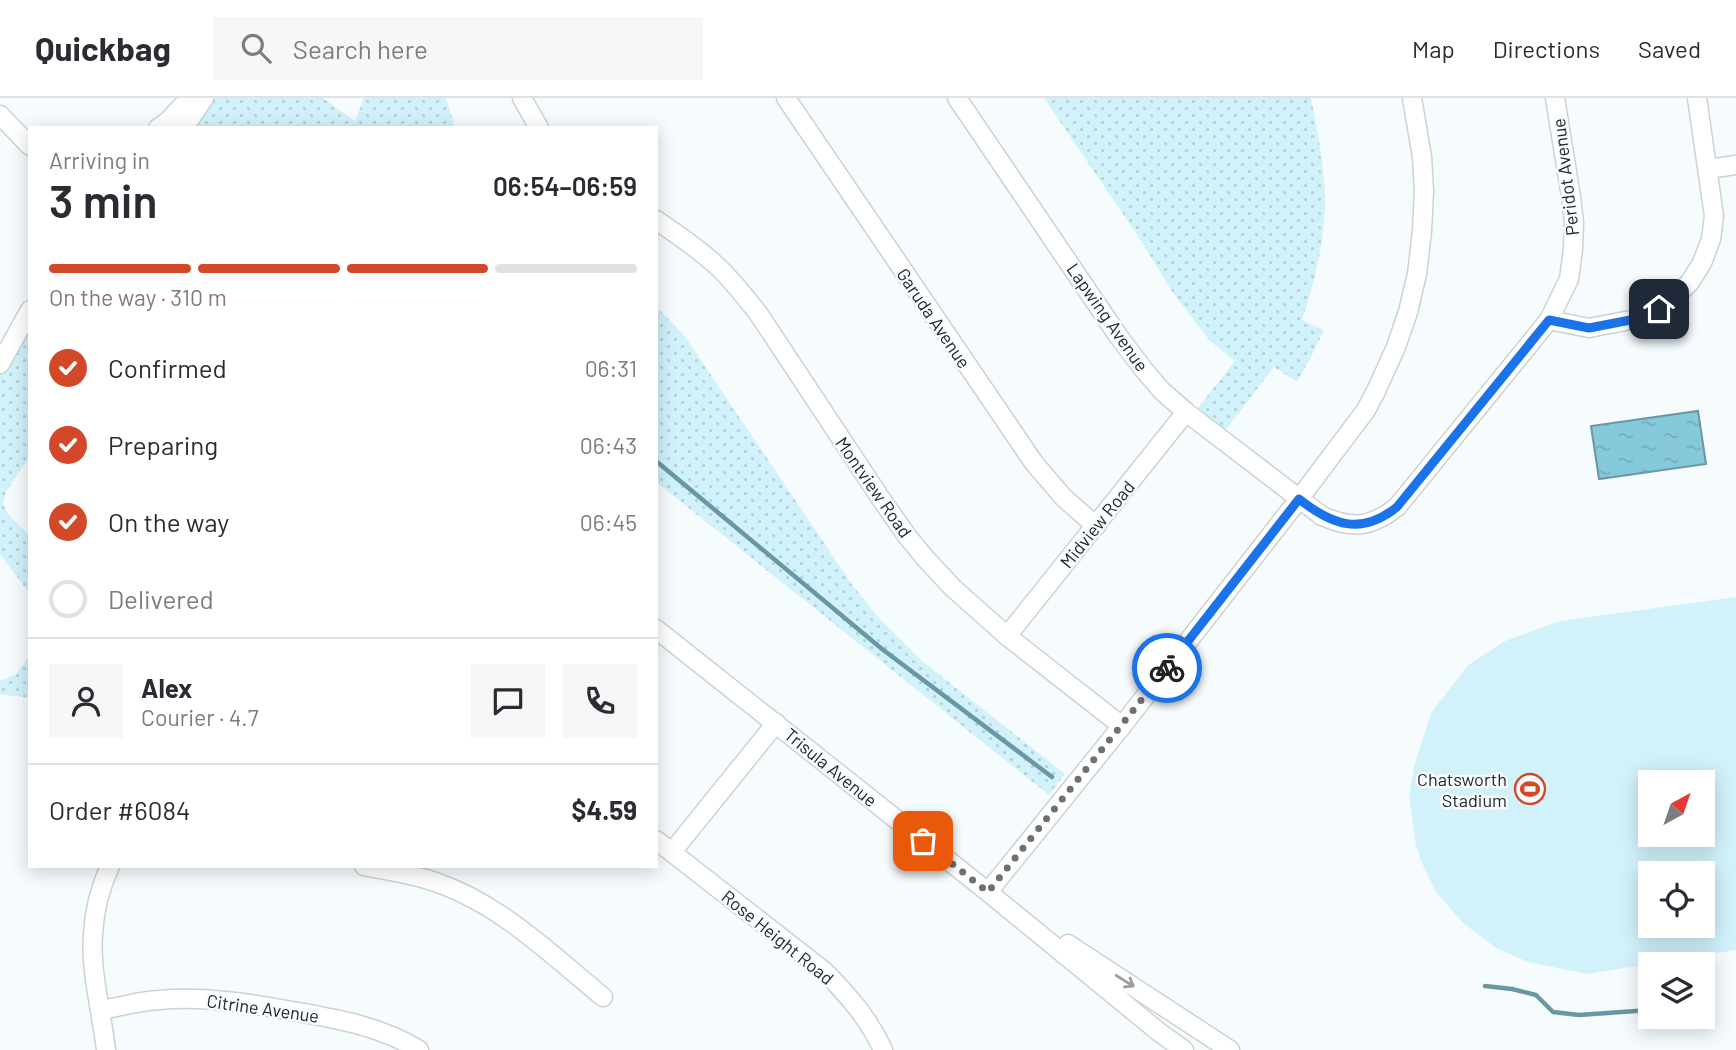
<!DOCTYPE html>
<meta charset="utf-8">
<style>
:root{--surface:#fff;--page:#f7f7f7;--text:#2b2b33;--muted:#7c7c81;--line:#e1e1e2;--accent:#d24828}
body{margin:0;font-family:Barlow,sans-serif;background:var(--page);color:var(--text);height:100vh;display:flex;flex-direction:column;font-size:26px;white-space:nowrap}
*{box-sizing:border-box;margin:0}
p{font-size:23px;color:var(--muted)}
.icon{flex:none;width:38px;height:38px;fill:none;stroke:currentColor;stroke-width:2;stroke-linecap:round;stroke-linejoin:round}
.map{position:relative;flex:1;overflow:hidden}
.drawer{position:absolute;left:28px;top:28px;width:630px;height:742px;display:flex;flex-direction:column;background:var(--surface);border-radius:0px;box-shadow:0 4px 18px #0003}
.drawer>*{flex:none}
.needle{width:46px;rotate:40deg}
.tools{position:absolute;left:1638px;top:672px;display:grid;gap:14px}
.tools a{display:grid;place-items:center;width:77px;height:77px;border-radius:0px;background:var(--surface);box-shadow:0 4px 18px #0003;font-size:35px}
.pin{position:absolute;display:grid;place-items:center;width:60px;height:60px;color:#fff;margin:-30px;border-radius:14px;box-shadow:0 4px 10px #0006}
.courier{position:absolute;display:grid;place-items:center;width:70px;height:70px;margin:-35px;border:5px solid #1a73e8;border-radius:50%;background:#fff;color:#222;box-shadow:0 2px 9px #0007}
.head em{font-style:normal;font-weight:600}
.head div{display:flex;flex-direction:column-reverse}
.head{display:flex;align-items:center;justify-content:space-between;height:119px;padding:0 21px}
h1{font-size:46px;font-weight:600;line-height:52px}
.bar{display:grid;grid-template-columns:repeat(4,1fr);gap:10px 7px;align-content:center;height:84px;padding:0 21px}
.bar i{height:9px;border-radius:5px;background:var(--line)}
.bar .selected{background:var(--accent)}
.bar p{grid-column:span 4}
.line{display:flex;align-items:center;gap:18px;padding:0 21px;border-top:2px solid var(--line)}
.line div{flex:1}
.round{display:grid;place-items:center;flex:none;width:74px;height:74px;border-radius:0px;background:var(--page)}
ol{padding:0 21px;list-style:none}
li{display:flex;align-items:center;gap:21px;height:77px}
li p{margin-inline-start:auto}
li .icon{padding:7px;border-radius:50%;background:var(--accent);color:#fff;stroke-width:4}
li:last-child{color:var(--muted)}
li i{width:38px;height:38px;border:4px solid var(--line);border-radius:50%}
header{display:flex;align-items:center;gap:42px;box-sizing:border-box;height:98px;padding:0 35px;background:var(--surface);border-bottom:2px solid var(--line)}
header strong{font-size:33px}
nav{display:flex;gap:38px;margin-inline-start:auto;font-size:24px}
.search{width:490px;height:63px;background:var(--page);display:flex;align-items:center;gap:18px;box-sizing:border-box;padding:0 24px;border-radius:0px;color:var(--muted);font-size:26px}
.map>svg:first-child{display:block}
.grass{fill:url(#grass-dots)}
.park{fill:#d2f2fb;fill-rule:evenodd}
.water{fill:url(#water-ripples);stroke:#6998a4;stroke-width:2}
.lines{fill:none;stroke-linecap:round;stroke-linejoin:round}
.stream{stroke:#6998a4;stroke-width:4.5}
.minor-casing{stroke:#ccd2d3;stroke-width:21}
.minor{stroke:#fff;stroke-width:18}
.oneway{stroke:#9c9d9e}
.done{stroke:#6e7172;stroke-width:7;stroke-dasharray:0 12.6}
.route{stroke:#1a73e8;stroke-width:9}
.labels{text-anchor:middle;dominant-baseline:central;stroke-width:5;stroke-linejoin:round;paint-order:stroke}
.street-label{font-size:18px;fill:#242627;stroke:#f6fcfe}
.poi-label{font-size:18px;fill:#242627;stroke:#f6fcfe;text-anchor:end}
</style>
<header>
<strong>Quickbag</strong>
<div class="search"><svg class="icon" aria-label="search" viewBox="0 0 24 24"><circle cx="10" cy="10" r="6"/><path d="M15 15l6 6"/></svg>Search here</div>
<nav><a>Map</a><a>Directions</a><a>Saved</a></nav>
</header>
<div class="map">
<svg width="1736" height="952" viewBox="0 0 1736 952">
<defs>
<pattern id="grass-dots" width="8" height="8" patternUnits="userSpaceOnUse" patternTransform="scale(1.75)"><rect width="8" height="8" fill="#d2f2fb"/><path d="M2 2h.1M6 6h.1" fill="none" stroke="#b4cfd7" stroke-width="1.8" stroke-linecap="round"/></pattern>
<pattern id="water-ripples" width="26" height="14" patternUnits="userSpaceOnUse" patternTransform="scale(1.75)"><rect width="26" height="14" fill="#86c9da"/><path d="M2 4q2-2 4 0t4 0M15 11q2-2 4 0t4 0" fill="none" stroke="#74acbb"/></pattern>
</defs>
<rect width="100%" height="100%" fill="#f6fcfe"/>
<g class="grass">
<path d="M199 0H323L355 23 364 0H446L455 30H166Z"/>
<path d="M1044 0H1311C1317 32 1324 65 1325 98 1326 137 1315 184 1302 222L1324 232 1311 259 1297 284 1274 269 1224 334 1197 311 1235 263 1210 243 1173 195 1138 138Z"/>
<path d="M656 210 662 214 686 240 853 488 880 521 922 563 1065 676 1049 697 656 384Z"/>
<path d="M19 237 30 238V358L6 394 3 406 7 415 30 438V496L0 456V271Z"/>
<path d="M30 557V600L0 596V583L16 576Z"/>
</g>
<path class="park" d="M1736 499V852L1587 876 1528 864 1496 850 1463 825 1435 793 1422 765 1416 748 1409 698 1414 668 1431 615 1468 567 1505 543 1560 523ZM1650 684H1703V737H1650ZM1650 775H1703V828H1650Z"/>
<path class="water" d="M1698 313 1706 366 1599 381 1591 328Z"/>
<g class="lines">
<g class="stream">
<path d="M656 363 882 551 1052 679"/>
<path d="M1485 888 1512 891 1536 897 1553 914 1579 917 1650 912"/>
</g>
<g class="minor-casing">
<g id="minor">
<path d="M522 0 539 30"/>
<path d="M786 0 1034 365 1064 400 1096 428"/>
<path d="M957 0 1119 239 1144 272 1162 293 1186 314 1322 418C1352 431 1370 430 1397 409L1549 222 1569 181 1573 151 1574 125 1571 99 1555 0"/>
<path d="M0 17 30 48"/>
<path d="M158 30 168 23 190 0"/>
<path d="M184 30 204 0"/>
<path d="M1708 71 1736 67"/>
<path d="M656 122C678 137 699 151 718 169 733 183 745 199 758 215L879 398 907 438 926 461 953 490 1007 538 1122 628"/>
<path d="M1549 222 1589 230 1646 219 1671 203 1690 184 1702 165 1711 141 1714 118 1697 0"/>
<path d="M0 266 30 212"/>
<path d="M656 531 988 794 1159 934 1184 952"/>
<path d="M1007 538 1186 314"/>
<path d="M656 742 824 873C848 897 869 921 883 952"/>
<path d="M672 754 776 625"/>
<path d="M364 768C389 773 414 776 438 785 501 807 552 857 603 899"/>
<path d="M988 794 1122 628 1299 401 1366 312 1376 293 1396 249 1408 214 1417 176 1422 133 1424 93 1422 59 1412 0"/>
<path d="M1068 846 1230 952"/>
<path d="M100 912C120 909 139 903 159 902 203 898 248 905 292 913 336 921 381 928 419 952"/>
<path d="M106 952C102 917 90 871 93 837 94 813 100 790 110 768"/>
</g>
</g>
<use href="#minor" class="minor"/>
</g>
<defs><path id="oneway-shaft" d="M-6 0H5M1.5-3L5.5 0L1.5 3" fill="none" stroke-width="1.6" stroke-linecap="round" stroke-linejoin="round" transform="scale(1.75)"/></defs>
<use class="oneway" href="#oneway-shaft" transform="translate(1125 883) rotate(32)"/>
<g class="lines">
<path class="done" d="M923 743 988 794 1167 570"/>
<path class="route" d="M1167 570 1299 401C1332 427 1361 438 1397 409L1549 222 1589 230 1646 219 1659 211"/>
</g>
<defs>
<g id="stadium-ring" transform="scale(1.575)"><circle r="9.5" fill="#f6fcfe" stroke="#d24828" stroke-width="1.5"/><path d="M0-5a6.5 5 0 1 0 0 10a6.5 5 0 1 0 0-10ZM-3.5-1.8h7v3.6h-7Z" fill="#d24828"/></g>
</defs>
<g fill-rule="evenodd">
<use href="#stadium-ring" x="1530" y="691"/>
</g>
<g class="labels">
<g class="street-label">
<text transform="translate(1565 79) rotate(-97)">Peridot Avenue</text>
<text transform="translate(1108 219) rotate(55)">Lapwing Avenue</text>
<text transform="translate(934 220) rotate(56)">Garuda Avenue</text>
<text transform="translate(874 389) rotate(55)">Montview Road</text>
<text transform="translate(1097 426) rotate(-51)">Midview Road</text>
<text transform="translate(831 669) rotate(39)">Trisula Avenue</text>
<text transform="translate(778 839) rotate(39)">Rose Height Road</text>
<text transform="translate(263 910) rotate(8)">Citrine Avenue</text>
</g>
<g class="poi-label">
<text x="1507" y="681">Chatsworth<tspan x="1507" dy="21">Stadium</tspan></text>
</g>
</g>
</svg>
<div class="tools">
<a><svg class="needle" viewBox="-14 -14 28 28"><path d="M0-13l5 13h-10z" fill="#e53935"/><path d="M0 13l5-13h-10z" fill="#7c7c81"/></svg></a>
<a><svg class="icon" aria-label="locate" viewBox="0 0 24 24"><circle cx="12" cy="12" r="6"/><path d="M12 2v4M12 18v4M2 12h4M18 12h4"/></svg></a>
<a><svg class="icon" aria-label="layers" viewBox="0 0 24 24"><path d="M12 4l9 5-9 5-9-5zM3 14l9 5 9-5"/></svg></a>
</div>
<div class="pin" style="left:923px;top:743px;background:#ea580c"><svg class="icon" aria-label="bag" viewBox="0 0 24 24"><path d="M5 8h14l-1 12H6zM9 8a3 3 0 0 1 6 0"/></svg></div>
<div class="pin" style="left:1659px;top:211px;background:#1f2937"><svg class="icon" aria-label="home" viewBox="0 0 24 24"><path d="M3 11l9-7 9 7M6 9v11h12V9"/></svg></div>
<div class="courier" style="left:1167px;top:570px"><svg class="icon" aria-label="bike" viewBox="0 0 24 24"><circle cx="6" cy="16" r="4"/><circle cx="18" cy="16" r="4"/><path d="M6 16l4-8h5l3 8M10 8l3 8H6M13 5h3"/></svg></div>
<section class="drawer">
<div class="head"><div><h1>3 min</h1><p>Arriving in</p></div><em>06:54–06:59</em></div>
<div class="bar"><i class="selected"></i><i class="selected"></i><i class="selected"></i><i></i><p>On the way · 310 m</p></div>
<ol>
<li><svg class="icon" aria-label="check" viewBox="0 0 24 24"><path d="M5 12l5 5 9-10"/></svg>Confirmed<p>06:31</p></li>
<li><svg class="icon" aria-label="check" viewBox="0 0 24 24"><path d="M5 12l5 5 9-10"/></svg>Preparing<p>06:43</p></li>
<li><svg class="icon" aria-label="check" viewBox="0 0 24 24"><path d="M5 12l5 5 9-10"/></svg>On the way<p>06:45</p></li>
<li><i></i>Delivered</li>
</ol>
<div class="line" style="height:126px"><a class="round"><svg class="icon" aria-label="person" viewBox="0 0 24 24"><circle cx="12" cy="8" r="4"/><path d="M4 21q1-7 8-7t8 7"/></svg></a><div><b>Alex</b><p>Courier · 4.7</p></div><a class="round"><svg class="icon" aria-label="chat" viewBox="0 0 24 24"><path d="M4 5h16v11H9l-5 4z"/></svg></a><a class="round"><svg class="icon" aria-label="phone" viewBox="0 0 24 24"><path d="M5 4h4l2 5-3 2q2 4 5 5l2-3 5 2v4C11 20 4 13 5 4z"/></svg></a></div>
<div class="line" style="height:91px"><div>Order #6084</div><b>$4.59</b></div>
</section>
</div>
